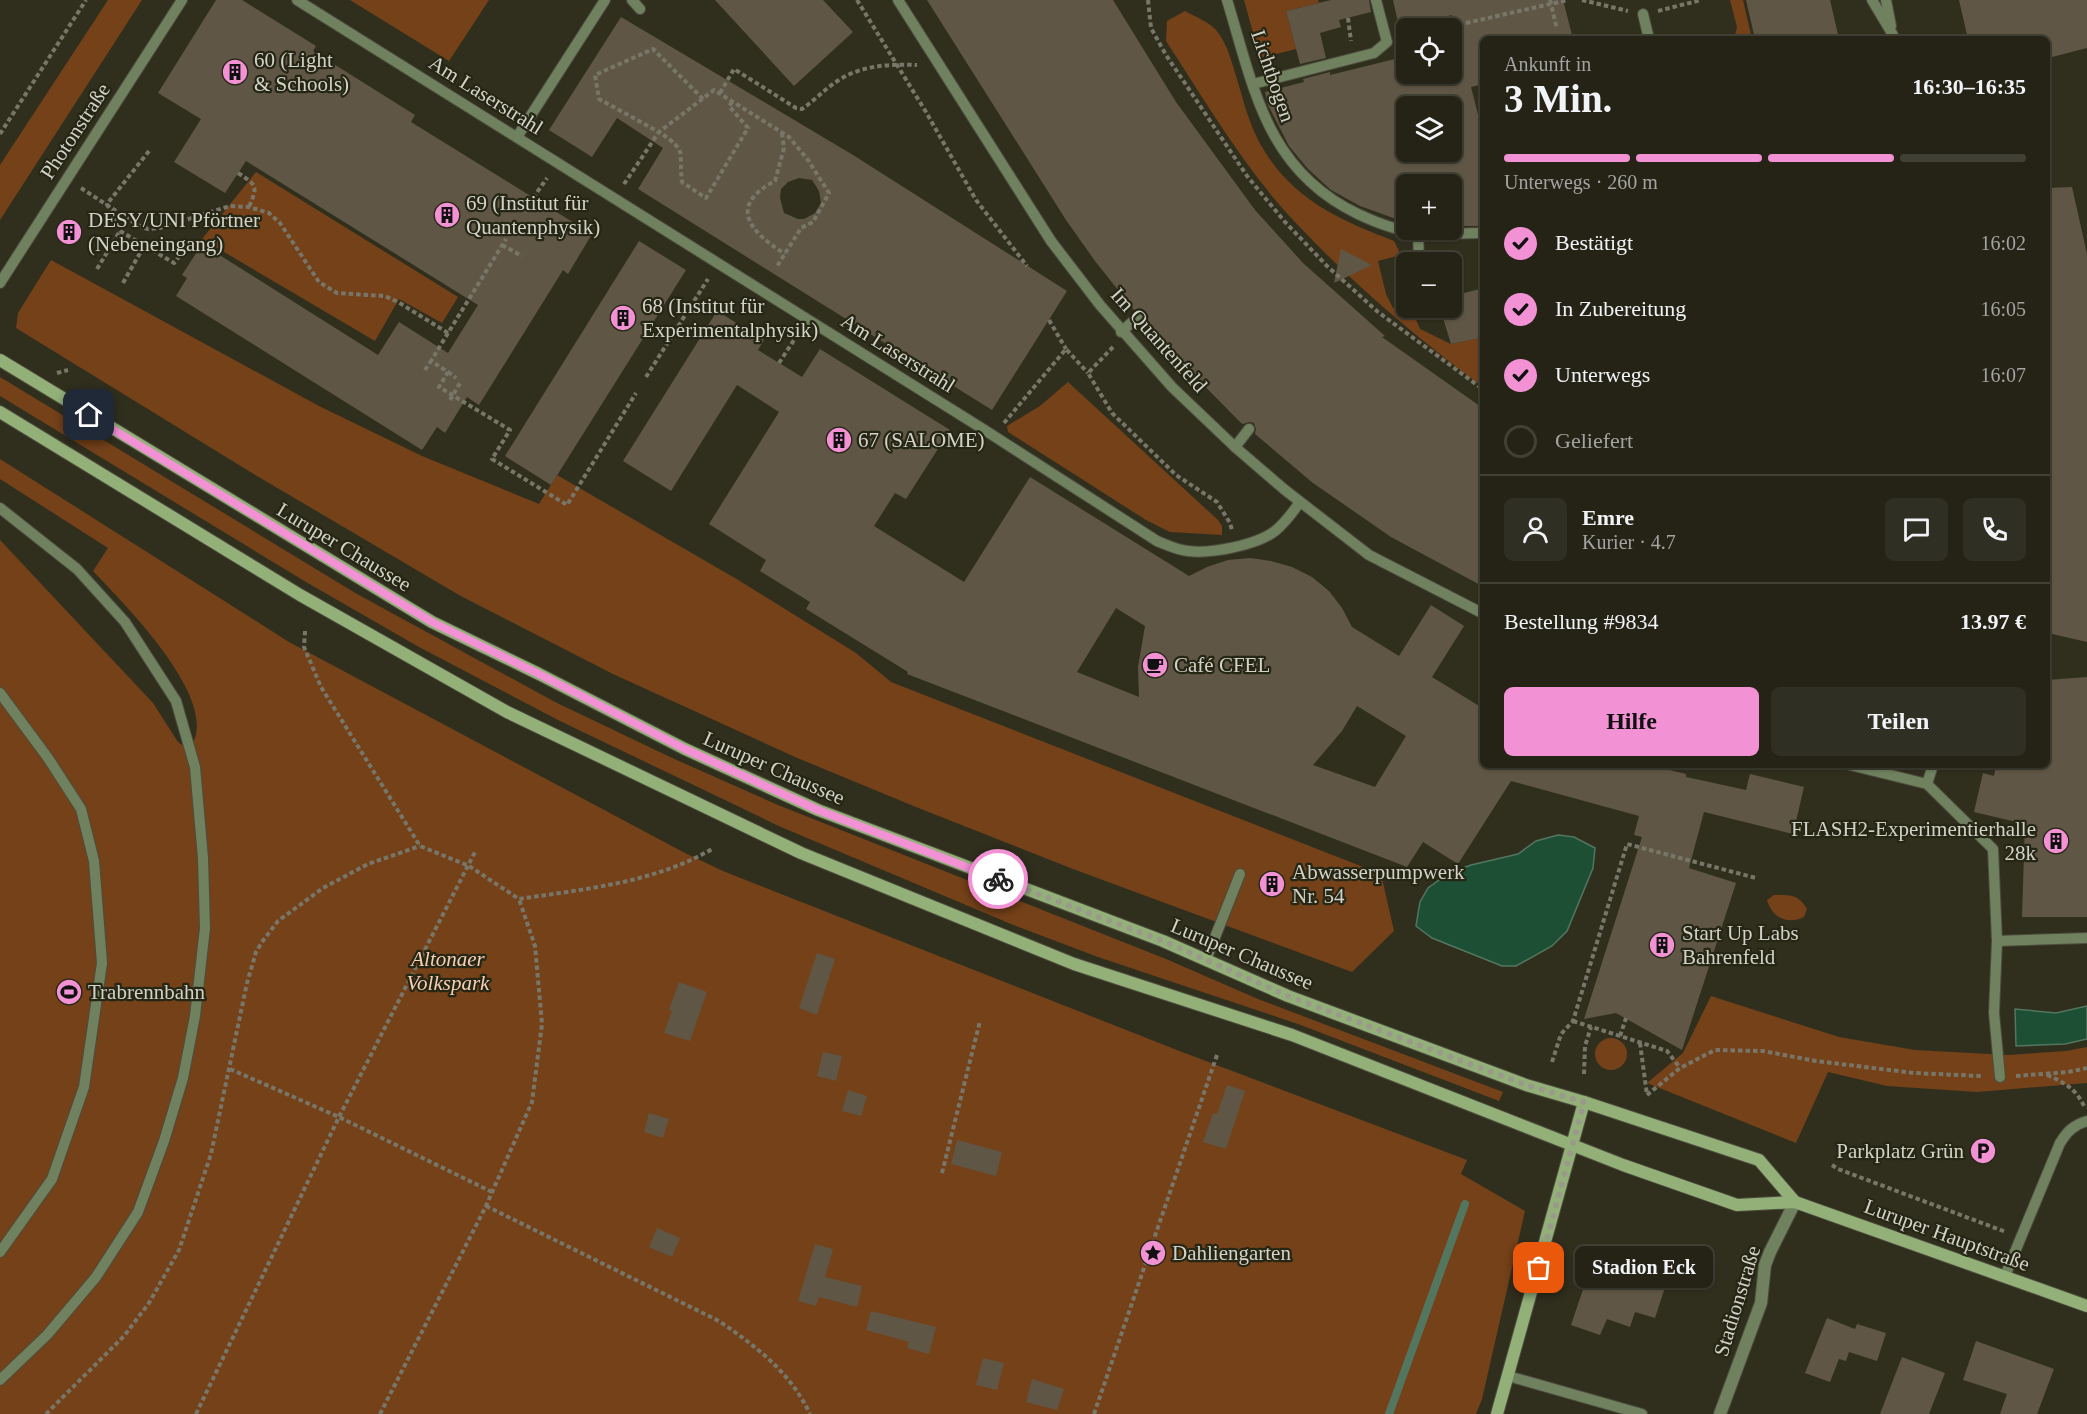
<!DOCTYPE html>
<html lang="de">
<meta charset="utf-8">
<style>
:root{--surface:#242316;--page:#302f23;--text:#f1f3f6;--muted:#a3a4a1;--line:#414035;--accent:#f391d5}
body{margin:0;font-family:Georgia,serif;background:var(--page);color:var(--text);height:100vh;display:flex;flex-direction:column;font-size:22px;white-space:nowrap}
*{box-sizing:border-box;margin:0}
p{font-size:20px;color:var(--muted)}
.icon{flex:none;width:33px;height:33px;fill:none;stroke:currentColor;stroke-width:2;stroke-linecap:round;stroke-linejoin:round}
.map{position:relative;flex:1;overflow:hidden}
.sheet{position:absolute;left:1480px;top:36px;width:570px;height:732px;display:flex;flex-direction:column;background:var(--surface);border-radius:9px;box-shadow:0 2px 4px #0004,0 0 0 2px var(--line)}
.sheet>*{flex:none}
.fabs{position:absolute;left:1396px;top:18px;display:grid;gap:12px}
.fabs a{display:grid;place-items:center;width:66px;height:66px;border-radius:9px;background:var(--surface);box-shadow:0 2px 4px #0004,0 0 0 2px var(--line);font-size:30px}
.pin{position:absolute;display:grid;place-items:center;width:51px;height:51px;color:#fff;margin:-26px;border-radius:12px;box-shadow:0 3px 9px #0006}
.courier{position:absolute;display:grid;place-items:center;width:60px;height:60px;margin:-30px;border:4px solid #f391d5;border-radius:50%;background:#fff;color:#222;box-shadow:0 2px 8px #0007}
.bubble{position:absolute;height:42px;border-radius:9px;background:var(--surface);box-shadow:0 2px 4px #0004,0 0 0 2px var(--line);font-size:20px;font-weight:700;line-height:42px;text-align:center}
.summary em{font-style:normal;font-weight:700}
.summary div{display:flex;flex-direction:column-reverse}
.summary{display:flex;align-items:center;justify-content:space-between;height:102px;padding:0 24px}
h1{font-size:39px;font-weight:700;line-height:45px}
.bar{display:grid;grid-template-columns:repeat(4,1fr);gap:9px 6px;align-content:center;height:72px;padding:0 24px}
.bar i{height:8px;border-radius:4px;background:var(--line)}
.bar .on{background:var(--accent)}
.bar p{grid-column:span 4}
.line{display:flex;align-items:center;gap:15px;padding:0 24px;border-top:2px solid var(--line)}
.line div{flex:1}
.round{display:grid;place-items:center;flex:none;width:63px;height:63px;border-radius:9px;background:var(--page)}
ol{padding:0 24px;list-style:none}
li{display:flex;align-items:center;gap:18px;height:66px}
li p{margin-inline-start:auto}
li .icon{padding:6px;border-radius:50%;background:var(--accent);color:#111;stroke-width:4}
li:last-child{color:var(--muted)}
li i{width:33px;height:33px;border:3px solid var(--line);border-radius:50%}
.button{display:flex;gap:12px;margin-top:auto;padding:12px 24px}
.button a{flex:1;height:69px;border-radius:9px;background:var(--accent);color:#111;font-size:24px;font-weight:700;line-height:69px;text-align:center}
.button a+a{background:var(--page);color:var(--text)}
.map>svg:first-child{display:block}
.green{fill:#744119}
.water{fill:#1c4f33;stroke:#537660;stroke-width:1.5}
.lines{fill:none;stroke-linecap:round;stroke-linejoin:round}
.stream{stroke:#537660;stroke-width:8}
.building{fill:#605645;fill-rule:evenodd}
.lane-casing{stroke:#4d4c3d;stroke-width:12}
.street-casing{stroke:#4d4c3d;stroke-width:14}
.secondary-casing{stroke:#4d4c3d;stroke-width:14}
.path{stroke:#777668;stroke-width:4;stroke-dasharray:4.5 3;stroke-linecap:butt}
.lane{stroke:#6f815f;stroke-width:10}
.street{stroke:#6f815f;stroke-width:12}
.secondary{stroke:#93b079;stroke-width:12}
.path-bridge{stroke:#777668;stroke-width:4;stroke-dasharray:4.5 3;stroke-linecap:butt}
.done{stroke:#9a998c;stroke-width:6;stroke-dasharray:0 10.8}
.route{stroke:#f391d5;stroke-width:8}
.labels{text-anchor:middle;dominant-baseline:central;stroke-width:4.5;stroke-linejoin:round;paint-order:stroke}
.poi-label{font-size:21px;fill:#d3d2c8;stroke:#262615;text-anchor:start}
.street-label{font-size:21px;fill:#d3d2c8;stroke:#262615}
.park-label{font-size:21px;font-style:italic;fill:#f9cfb3;stroke:#262615}
</style>
<div class="map">
<svg width="2087" height="1414" viewBox="0 0 2087 1414">
<rect width="100%" height="100%" fill="#302f1e"/>
<g class="green">
<path d="M108 0H142L0 220V165Z"/>
<path d="M350 0H489L449 61Z"/>
<path d="M1244 0H1318L1319 3 1286 11 1296 49 1260 58Z"/>
<path d="M1730 0H1743L1752 39H1734L1737 27Z"/>
<path d="M1185 11C1194 16 1209 22 1216 30 1227 43 1231 60 1236 76 1244 102 1250 129 1265 152 1297 202 1341 220 1394 241L1401 255 1378 261 1386 294 1393 308H1411L1420 329 1451 344 1483 337V387C1411 334 1343 275 1283 209 1239 159 1202 96 1166 41L1167 21Z"/>
<path d="M256 172 458 297 442 323 399 299 375 341 202 239Z"/>
<path d="M51 260 319 406 422 456 539 504 557 475 740 581 856 653 891 682 1381 874 1394 931 1352 972 1073 869 916 807 795 757 613 674 459 595 252 473 16 328 18 313Z"/>
<path d="M0 377 357 594 555 702 670 757 778 805 1166 959 1258 999 1503 1092 1499 1101 1298 1024 1098 957 1011 924 781 827 560 721 419 647 306 582 0 396Z"/>
<path d="M1068 382 1218 520 1222 526V535L1170 532 1146 520 1008 432 1007 426 1040 406Z"/>
<path d="M0 459 289 642 685 853 723 871 1182 1052 1467 1160 1461 1174 1525 1211 1482 1399 1476 1414H0V540L153 703 178 742 185 747 191 746C222 700 122 602 93 571L108 548 0 479Z"/>
<path d="M1774 895C1791 895 1798 894 1807 909L1804 917C1788 925 1772 918 1767 900Z"/>
<path d="M1711 996 1839 1037 1915 1050 2008 1055 2066 1051 2087 1047V1083L1977 1092 1887 1086 1828 1072 1796 1143 1647 1083 1683 1053Z"/>
<circle cx="1611" cy="1054" r="16"/>
</g>
<g class="water">
<path d="M1558 835 1574 837 1595 848 1593 868 1567 931 1552 946 1516 966H1502L1432 938 1416 926 1420 902 1428 888 1449 873 1471 865 1518 854 1536 841Z"/>
<path d="M2087 1006V1039L2065 1044 2016 1046 2015 1009 2056 1013Z"/>
</g>
<g class="lines">
<path class="stream" d="M1389 1414 1465 1204"/>
</g>
<g class="building">
<path d="M216 0H242L316 46 313 51 415 115 411 122 592 234 568 274 563 270 479 405 467 397 445 433 437 427 422 450 176 296 187 278 182 275 202 244 378 355 399 322 448 353 478 305 246 161 225 193 174 162 201 119 158 93Z"/>
<path d="M715 0H823L853 32 794 86Z"/>
<path d="M927 0H1113L1176 102 1255 210 1303 263 1385 336 1382 337 1484 409V587L1391 537 1313 483 1255 434 1256 429 1254 423 1249 422 1243 424 1241 423 1176 357 1144 322 1146 318 1145 312 1141 309 1134 310 1095 261 1066 220Z"/>
<path d="M1331 0H1369L1371 12 1339 20 1341 27 1320 33 1326 58 1300 64 1286 11Z"/>
<path d="M1393 0H1563L1573 39H1484V84L1471 87 1484 138V226H1452V184H1407V223L1360 206 1331 190 1308 169 1289 146 1268 105 1265 92 1304 82 1303 79 1330 72V75L1407 56V74H1452V15L1399 27ZM1407 106H1452V152H1407Z"/>
<path d="M1746 0H1830L1839 39H1755Z"/>
<path d="M1959 0H2087V48L2048 58V39H1968Z"/>
<path d="M621 17 853 155 1067 291 992 410 638 189 663 148 617 118 592 157 549 130ZM799 178 812 180 819 191 821 203 815 213 804 219H798L784 213 780 198 781 189 788 182Z"/>
<path d="M2072 187 2087 254V642L2048 633V188Z"/>
<path d="M639 241 686 270 551 485 505 456Z"/>
<path d="M1341 249 1372 265 1334 283Z"/>
<path d="M1484 288V337L1451 344 1440 308H1452V296Z"/>
<path d="M717 311 764 340 758 350 802 377 820 349 950 430 906 499 895 493 874 526 964 582 1030 477 1189 576 1207 567 1228 560 1250 558 1271 561 1292 567 1312 577 1329 591 1342 608 1352 627 1399 656 1431 605 1464 626 1432 677 1484 709V765H1649L1686 774V777L1746 790 1750 774 1804 787 1793 834 1704 812 1689 868 1736 883 1682 1050 1616 1013 1584 1019 1642 837 1634 835 1639 816 1511 781 1458 864 1423 842 1407 867 907 674 908 672 806 609 810 602 760 571 766 560 709 524 779 412 737 385 671 491 623 461ZM1116 608 1145 626 1138 667 1139 697 1077 672ZM1357 706 1406 736 1375 787 1313 765 1342 731Z"/>
<path d="M2087 677V917H2022L2025 824 1974 812 1983 773 1994 776 1996 765H2048V680Z"/>
<path d="M817 953 835 959 817 1015 799 1008Z"/>
<path d="M679 982 707 992 690 1041 664 1033 672 1011 669 1010Z"/>
<path d="M823 1052 842 1056 836 1081 817 1076Z"/>
<path d="M1227 1085 1245 1091 1226 1149 1203 1142 1213 1113 1217 1114Z"/>
<path d="M848 1090 867 1096 861 1116 842 1111Z"/>
<path d="M649 1113 669 1119 663 1138 644 1132Z"/>
<path d="M957 1140 1002 1152 996 1176 951 1164Z"/>
<path d="M657 1228 680 1238 672 1257 649 1247Z"/>
<path d="M815 1244 833 1249 825 1277 862 1286 857 1307 819 1297 816 1306 798 1301Z"/>
<path d="M1597 1248 1622 1256V1260L1669 1275 1655 1318 1635 1312 1630 1327 1607 1319 1600 1335 1571 1325Z"/>
<path d="M871 1311 936 1327 929 1354 907 1348 909 1342 866 1330Z"/>
<path d="M1827 1318 1855 1329 1857 1324 1886 1333 1877 1361 1849 1352 1846 1361 1839 1359 1830 1382 1805 1373Z"/>
<path d="M1976 1341 2054 1369 2037 1414H2000L2007 1394 1963 1380Z"/>
<path d="M1902 1357 1945 1373 1929 1414H1880Z"/>
<path d="M983 1358 1004 1363 997 1390 976 1385Z"/>
<path d="M1032 1379 1064 1389 1057 1410 1026 1402Z"/>
</g>
<g class="lines">
<g class="lane-casing">
<g id="lane">
<path d="M297 0 983 429 1157 541C1167 545 1177 550 1188 551 1211 554 1257 545 1275 531 1285 523 1293 512 1300 502"/>
<path d="M632 0 640 9"/>
<path d="M898 0 1051 241 1100 305 1172 387 1235 447 1285 490 1369 555 1484 614"/>
<path d="M1227 0C1254 88 1266 170 1358 214 1377 223 1399 231 1419 233 1440 235 1463 233 1484 233"/>
<path d="M1872 0 1893 35"/>
<path d="M1886 0 1891 26"/>
<path d="M1643 14 1649 39"/>
<path d="M1253 84 1374 53 1387 42 1376 0"/>
<path d="M517 137 605 0"/>
<path d="M1418 233 1419 262"/>
<path d="M0 283 182 0"/>
<path d="M1121 332 1139 316"/>
<path d="M1235 447 1249 429"/>
<path d="M0 508 77 569 125 622 176 701 195 767 203 858 205 928 195 1016 183 1078 164 1141 138 1212 96 1277 47 1335 0 1380"/>
<path d="M0 693 48 758 81 809 94 861 102 963 84 1087 52 1179 0 1252"/>
<path d="M1850 765 1927 784 1993 849 1997 941 2087 938"/>
<path d="M1927 784 1933 765"/>
<path d="M1997 941 1994 1013 2000 1077"/>
<path d="M1206 960 1240 874"/>
<path d="M2005 1276 2060 1143C2067 1132 2073 1125 2087 1121"/>
<path d="M1508 1376 1642 1414"/>
</g>
</g>
<g class="street-casing">
<path id="street" d="M1720 1414 1761 1303 1765 1265 1770 1252 1795 1202"/>
</g>
<g class="secondary-casing">
<g id="secondary">
<path d="M0 360 432 622 539 674 685 749 818 810 1163 941 1288 996 1526 1085 1584 1102 1759 1160 1795 1202"/>
<path d="M0 412 300 595 507 712 801 853 1074 964 1292 1035 1623 1165 1737 1205 1795 1202 2087 1306"/>
<path d="M1497 1414 1584 1102"/>
</g>
</g>
<g class="path">
<path d="M857 0 926 112 976 200 1027 266"/>
<path d="M1148 0 1151 28 1166 55 1247 176 1285 222 1327 266 1378 312 1484 390"/>
<path d="M1582 0 1628 11"/>
<path d="M1658 11 1701 0"/>
<path d="M1348 18 1351 41"/>
<path d="M1444 28 1568 0"/>
<path d="M720 93 734 69 796 108 802 109C815 100 826 88 839 80 862 65 890 64 917 65"/>
<path d="M703 99 653 49 595 75 599 99 659 132 714 90 789 137 808 160 829 193 813 222 801 228 776 268"/>
<path d="M782 133 784 148 775 181C727 206 750 232 785 254"/>
<path d="M0 134 86 0"/>
<path d="M149 151 107 204 120 231 174 263 187 246 197 252"/>
<path d="M238 173C257 185 258 186 249 207"/>
<path d="M624 184 659 132C689 152 678 151 682 182L706 198 748 128 729 106 733 101"/>
<path d="M81 188 139 226 148 229 160 228 230 206 249 207 269 213 280 223 319 282 337 293 385 296 398 302 448 333 506 239"/>
<path d="M533 198 547 178"/>
<path d="M502 245 522 256"/>
<path d="M97 269 120 231"/>
<path d="M123 283 144 246"/>
<path d="M1049 320 1066 349"/>
<path d="M448 333 431 361 448 372 439 387 510 430 492 459 567 505 636 393"/>
<path d="M1113 347 1088 373 1112 413 1176 475 1217 502 1230 523 1232 530"/>
<path d="M779 363 798 334"/>
<path d="M425 370 431 361"/>
<path d="M448 372 456 378"/>
<path d="M57 373 68 370"/>
<path d="M646 377 708 279"/>
<path d="M1004 423 1066 349 1088 373"/>
<path d="M305 631 304 647 321 687 420 846 469 866 519 899C584 889 654 883 712 849"/>
<path d="M1573 1021 1667 1051 1680 1068"/>
<path d="M1620 1036 1626 1018"/>
<path d="M1640 1043 1647 1095"/>
<path d="M1552 1062 1561 1034 1573 1021 1627 844 1756 878"/>
<path d="M230 1069 339 1117 492 1192"/>
<path d="M1584 1074 1585 1046 1591 1027"/>
<path d="M2047 1075C2064 1082 2076 1089 2084 1106"/>
<path d="M2016 1076 2068 1072 2087 1068"/>
<path d="M1647 1095 1680 1068 1715 1050 1763 1051 1816 1061 1914 1073 1981 1076"/>
<path d="M1832 1165 1838 1169 2006 1232"/>
<path d="M942 1173 980 1021"/>
<path d="M486 1206 719 1321C757 1347 790 1372 810 1414"/>
<path d="M46 1414 124 1336 149 1303 179 1250 211 1154 247 983 256 952 262 942 278 921 323 888 368 864 420 846"/>
<path d="M196 1414 339 1117 475 852"/>
<path d="M380 1414 486 1206 532 1102 542 1024 535 946 519 899"/>
<path d="M1094 1414 1217 1055"/>
</g>
<use href="#lane" class="lane"/>
<use href="#street" class="street"/>
<use href="#secondary" class="secondary"/>
<g class="path-bridge">
<path d="M1550 0 1557 29"/>
<path d="M450 400 460 383"/>
</g>
</g>
<g class="lines">
<path class="done" d="M998 879 1163 941 1288 996 1526 1085 1584 1102 1539 1268"/>
<path class="route" d="M89 415 432 622 539 674 685 749 818 810 998 879"/>
</g>
<defs>
<g id="building-disc" transform="scale(1.35)"><circle r="9.5" fill="#f391d5" stroke="#262615"/><path d="M-4-6H4V6H1V3H-1V6H-4ZM-2.5-4.3h1.7v1.8h-1.7ZM.8-4.3h1.7v1.8H.8ZM-2.5-1h1.7V.8h-1.7ZM.8-1h1.7V.8H.8Z" fill="#111"/></g>
<g id="cafe-disc" transform="scale(1.35)"><circle r="9.5" fill="#f391d5" stroke="#262615"/><path d="M-5.5-4.5H6V0H3Q3 3.5 0 3.5H-2.5Q-5.5 3.5-5.5 0ZM3-3.2v2h1.7v-2ZM-6 4.5H4V6H-6Z" fill="#111"/></g>
<g id="stadium-disc" transform="scale(1.35)"><circle r="9.5" fill="#f391d5" stroke="#262615"/><path d="M0-5a6.5 5 0 1 0 0 10a6.5 5 0 1 0 0-10ZM-3.5-1.8h7v3.6h-7Z" fill="#111"/></g>
<g id="parking-disc" transform="scale(1.35)"><circle r="9.5" fill="#f391d5" stroke="#262615"/><path d="M-3.5-5.5H1a3.5 3.5 0 0 1 0 7H-1V5.5H-3.5ZM-1-3.4V-.6H.8a1.4 1.4 0 0 0 0-2.8Z" fill="#111"/></g>
<g id="sight-disc" transform="scale(1.35)"><circle r="9.5" fill="#f391d5" stroke="#262615"/><path d="M0-6L1.8-2.2L6-1.7L2.9 1.2L3.7 5.4L0 3.3L-3.7 5.4L-2.9 1.2L-6-1.7L-1.8-2.2Z" fill="#111"/></g>
</defs>
<g fill-rule="evenodd">
<use href="#building-disc" x="235" y="72"/>
<use href="#building-disc" x="447" y="215"/>
<use href="#building-disc" x="69" y="232"/>
<use href="#building-disc" x="623" y="318"/>
<use href="#building-disc" x="839" y="440"/>
<use href="#cafe-disc" x="1155" y="665"/>
<use href="#building-disc" x="2056" y="841"/>
<use href="#building-disc" x="1272" y="884"/>
<use href="#building-disc" x="1662" y="945"/>
<use href="#stadium-disc" x="69" y="992"/>
<use href="#parking-disc" x="1983" y="1151"/>
<use href="#sight-disc" x="1153" y="1253"/>
</g>
<g class="labels">
<g class="poi-label">
<text x="254" y="60">60 (Light<tspan x="254" dy="24">&amp; Schools)</tspan></text>
<text x="466" y="203">69 (Institut für<tspan x="466" dy="24">Quantenphysik)</tspan></text>
<text x="88" y="220">DESY/UNI Pförtner<tspan x="88" dy="24">(Nebeneingang)</tspan></text>
<text x="642" y="306">68 (Institut für<tspan x="642" dy="24">Experimentalphysik)</tspan></text>
<text x="858" y="440">67 (SALOME)</text>
<text x="1174" y="665">Café CFEL</text>
<text x="2036" y="829" text-anchor="end">FLASH2-Experimentierhalle<tspan x="2036" dy="24">28k</tspan></text>
<text x="1292" y="872">Abwasserpumpwerk<tspan x="1292" dy="24">Nr. 54</tspan></text>
<text x="1682" y="933">Start Up Labs<tspan x="1682" dy="24">Bahrenfeld</tspan></text>
<text x="88" y="992">Trabrennbahn</text>
<text x="1964" y="1151" text-anchor="end">Parkplatz Grün</text>
<text x="1172" y="1253">Dahliengarten</text>
</g>
<g class="street-label">
<text transform="translate(1273 76) rotate(71)">Lichtbogen</text>
<text transform="translate(486 95) rotate(32)">Am Laserstrahl</text>
<text transform="translate(75 131) rotate(-57)">Photonstraße</text>
<text transform="translate(1159 340) rotate(48)">Im Quantenfeld</text>
<text transform="translate(898 353) rotate(32)">Am Laserstrahl</text>
<text transform="translate(344 547) rotate(31)">Luruper Chaussee</text>
<text transform="translate(774 768) rotate(24)">Luruper Chaussee</text>
<text transform="translate(1242 954) rotate(23)">Luruper Chaussee</text>
<text transform="translate(1947 1235) rotate(20)">Luruper Hauptstraße</text>
<text transform="translate(1737 1301) rotate(-73)">Stadionstraße</text>
</g>
<g class="park-label">
<text x="448" y="959">Altonaer<tspan x="448" dy="24">Volkspark</tspan></text>
</g>
</g>
</svg>
<div class="fabs">
<a><svg class="icon" aria-label="locate" viewBox="0 0 24 24"><circle cx="12" cy="12" r="6"/><path d="M12 2v4M12 18v4M2 12h4M18 12h4"/></svg></a>
<a><svg class="icon" aria-label="layers" viewBox="0 0 24 24"><path d="M12 4l9 5-9 5-9-5zM3 14l9 5 9-5"/></svg></a>
<a>+</a>
<a>−</a>
</div>
<div class="pin" style="left:1539px;top:1268px;background:#ea580c"><svg class="icon" aria-label="bag" viewBox="0 0 24 24"><path d="M5 8h14l-1 12H6zM9 8a3 3 0 0 1 6 0"/></svg></div>
<div class="pin" style="left:89px;top:415px;background:#1f2937"><svg class="icon" aria-label="home" viewBox="0 0 24 24"><path d="M3 11l9-7 9 7M6 9v11h12V9"/></svg></div>
<div class="courier" style="left:998px;top:879px"><svg class="icon" aria-label="bike" viewBox="0 0 24 24"><circle cx="6" cy="16" r="4"/><circle cx="18" cy="16" r="4"/><path d="M6 16l4-8h5l3 8M10 8l3 8H6M13 5h3"/></svg></div>
<div class="bubble" style="left:1575px;top:1246px;width:138px">Stadion Eck</div>
<section class="sheet">
<div class="summary"><div><h1>3 Min.</h1><p>Ankunft in</p></div><em>16:30–16:35</em></div>
<div class="bar"><i class="on"></i><i class="on"></i><i class="on"></i><i></i><p>Unterwegs · 260 m</p></div>
<ol>
<li><svg class="icon" aria-label="check" viewBox="0 0 24 24"><path d="M5 12l5 5 9-10"/></svg>Bestätigt<p>16:02</p></li>
<li><svg class="icon" aria-label="check" viewBox="0 0 24 24"><path d="M5 12l5 5 9-10"/></svg>In Zubereitung<p>16:05</p></li>
<li><svg class="icon" aria-label="check" viewBox="0 0 24 24"><path d="M5 12l5 5 9-10"/></svg>Unterwegs<p>16:07</p></li>
<li><i></i>Geliefert</li>
</ol>
<div class="line" style="height:108px"><a class="round"><svg class="icon" aria-label="person" viewBox="0 0 24 24"><circle cx="12" cy="8" r="4"/><path d="M4 21q1-7 8-7t8 7"/></svg></a><div><b>Emre</b><p>Kurier · 4.7</p></div><a class="round"><svg class="icon" aria-label="chat" viewBox="0 0 24 24"><path d="M4 5h16v11H9l-5 4z"/></svg></a><a class="round"><svg class="icon" aria-label="phone" viewBox="0 0 24 24"><path d="M5 4h4l2 5-3 2q2 4 5 5l2-3 5 2v4C11 20 4 13 5 4z"/></svg></a></div>
<div class="line" style="height:78px"><div>Bestellung #9834</div><b>13.97 €</b></div>
<div class="button"><a>Hilfe</a><a>Teilen</a></div>
</section>
</div>
